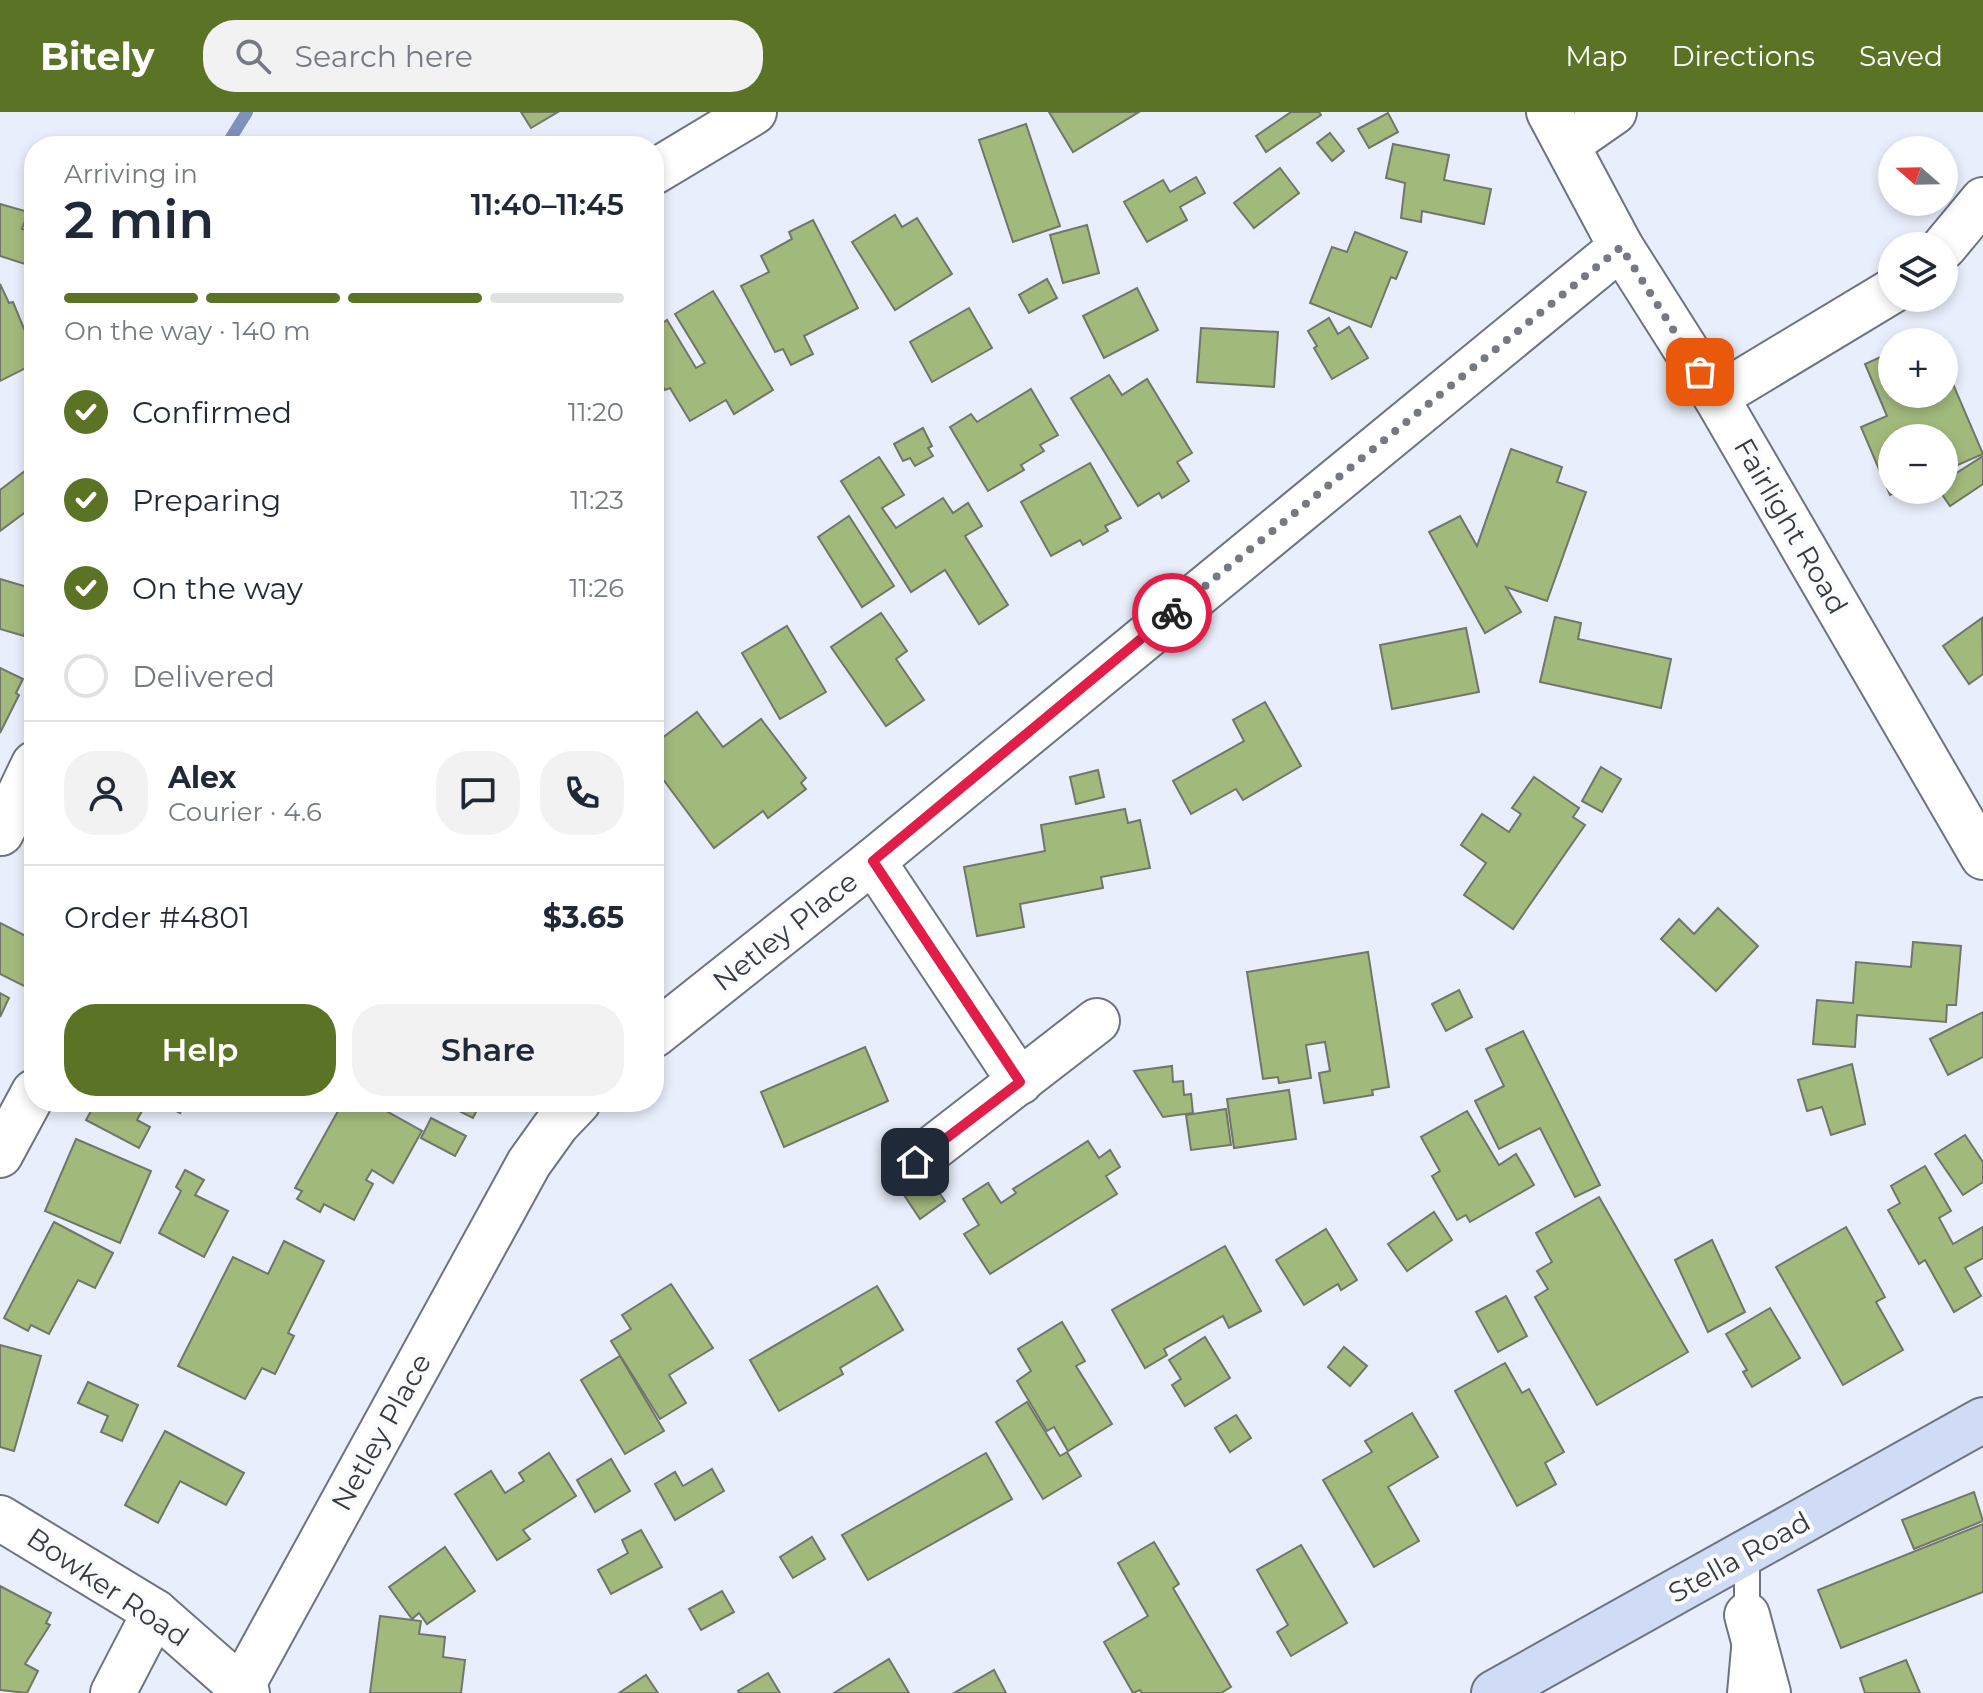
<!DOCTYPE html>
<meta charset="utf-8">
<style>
:root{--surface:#fff;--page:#f2f2f3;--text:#1f2937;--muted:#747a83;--line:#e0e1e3;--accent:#5a7325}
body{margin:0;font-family:Montserrat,sans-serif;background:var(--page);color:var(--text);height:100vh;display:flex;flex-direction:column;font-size:30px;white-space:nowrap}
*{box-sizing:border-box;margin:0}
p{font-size:26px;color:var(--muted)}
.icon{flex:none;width:44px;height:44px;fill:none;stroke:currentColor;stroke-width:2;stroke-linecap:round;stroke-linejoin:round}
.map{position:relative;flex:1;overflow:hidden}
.details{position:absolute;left:24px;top:24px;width:640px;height:976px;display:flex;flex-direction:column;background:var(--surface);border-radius:32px;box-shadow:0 4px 12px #0003}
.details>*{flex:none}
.needle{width:52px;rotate:290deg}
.controls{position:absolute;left:1878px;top:24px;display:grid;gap:16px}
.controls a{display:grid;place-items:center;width:80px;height:80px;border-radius:50%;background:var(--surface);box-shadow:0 4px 12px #0003;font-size:40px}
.pin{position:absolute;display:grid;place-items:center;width:68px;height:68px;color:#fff;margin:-34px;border-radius:16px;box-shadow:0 4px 12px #0006}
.courier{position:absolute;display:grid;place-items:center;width:80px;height:80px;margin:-40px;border:6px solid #e11d48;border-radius:50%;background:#fff;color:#222;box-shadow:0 2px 10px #0007}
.overview em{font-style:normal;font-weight:600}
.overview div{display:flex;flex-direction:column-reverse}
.overview{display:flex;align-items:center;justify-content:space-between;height:136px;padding:0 40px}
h1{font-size:52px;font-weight:600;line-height:60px}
.bar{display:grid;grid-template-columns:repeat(4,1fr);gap:12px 8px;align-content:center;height:96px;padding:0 40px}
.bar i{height:10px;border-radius:6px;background:var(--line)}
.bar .active{background:var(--accent)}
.bar p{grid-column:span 4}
.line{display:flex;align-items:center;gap:20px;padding:0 40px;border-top:2px solid var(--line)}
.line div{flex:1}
.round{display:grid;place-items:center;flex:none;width:84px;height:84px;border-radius:32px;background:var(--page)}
ol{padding:0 40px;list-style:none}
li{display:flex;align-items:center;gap:24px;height:88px}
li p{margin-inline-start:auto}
li .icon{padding:8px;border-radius:50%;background:var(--accent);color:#fff;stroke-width:4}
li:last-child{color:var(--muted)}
li i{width:44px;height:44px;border:4px solid var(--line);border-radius:50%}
.button{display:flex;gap:16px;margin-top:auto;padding:16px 40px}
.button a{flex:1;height:92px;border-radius:32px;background:var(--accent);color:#fff;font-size:32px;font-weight:600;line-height:92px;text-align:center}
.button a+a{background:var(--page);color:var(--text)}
header{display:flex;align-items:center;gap:48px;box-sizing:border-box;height:112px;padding:0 40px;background:var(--accent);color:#fff}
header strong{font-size:38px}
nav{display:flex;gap:44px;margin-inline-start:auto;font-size:28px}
.search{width:560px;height:72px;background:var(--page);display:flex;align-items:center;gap:20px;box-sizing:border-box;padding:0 28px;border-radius:32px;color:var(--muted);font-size:30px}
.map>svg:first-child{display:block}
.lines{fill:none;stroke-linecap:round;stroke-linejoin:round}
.stream{stroke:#7e91ba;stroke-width:12}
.building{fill:#a2b97c;stroke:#71766a;stroke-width:2}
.lane-casing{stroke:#6e747f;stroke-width:28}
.street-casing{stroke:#6e747f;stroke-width:48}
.secondary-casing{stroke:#6e747f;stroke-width:48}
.lane{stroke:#fff;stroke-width:24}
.street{stroke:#fff;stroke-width:44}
.secondary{stroke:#d0dbf5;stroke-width:44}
.done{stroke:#757981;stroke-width:8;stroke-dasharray:0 14.4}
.route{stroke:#e11d48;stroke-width:10}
.labels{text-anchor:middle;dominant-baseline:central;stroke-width:8;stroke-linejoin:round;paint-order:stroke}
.street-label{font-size:28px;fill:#373a3f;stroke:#fafbfe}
</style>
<header>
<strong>Bitely</strong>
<div class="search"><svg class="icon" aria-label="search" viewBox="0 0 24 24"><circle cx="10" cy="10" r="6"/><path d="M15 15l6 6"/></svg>Search here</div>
<nav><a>Map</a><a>Directions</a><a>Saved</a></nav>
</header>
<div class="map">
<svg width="1983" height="1581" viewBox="0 0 1983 1581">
<rect width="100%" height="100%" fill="#e8eefb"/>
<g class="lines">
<path class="stream" d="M226 34 247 0"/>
</g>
<g class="building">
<path d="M521 0H558L531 16Z"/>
<path d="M1049 0H1139L1073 40Z"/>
<path d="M1291 0H1319L1321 3 1266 40 1256 24Z"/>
<path d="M1388 1 1398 20 1369 36 1358 17Z"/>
<path d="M1026 12 1060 114 1013 130 979 28Z"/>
<path d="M1330 21 1344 39 1332 49 1317 31Z"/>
<path d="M1393 32 1449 43 1444 68 1491 77 1484 112 1422 99 1421 110 1401 106 1405 71 1386 66Z"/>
<path d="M1280 56 1299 81 1254 116 1234 91Z"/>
<path d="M1196 65 1205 81 1180 95 1187 108 1147 130 1124 90 1163 68 1170 80Z"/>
<path d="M0 92 28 100 22 117 34 120V155L0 144Z"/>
<path d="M895 103 902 115 917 106 952 162 895 198 852 130Z"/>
<path d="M813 108 858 196 804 224 813 242 791 253 783 237 775 240 741 174 769 160 761 144 792 127 789 120Z"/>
<path d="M1087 113 1099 161 1063 171 1050 123Z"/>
<path d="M1355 120 1407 140 1396 167 1391 165 1371 215 1310 191 1332 135 1347 140Z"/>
<path d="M1047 167 1057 186 1029 201 1019 183Z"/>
<path d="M0 172 9 191 13 190 34 241V252L0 269Z"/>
<path d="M1137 176 1158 218 1104 246 1083 204Z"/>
<path d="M713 179 773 278 734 302 726 288 690 309 670 276 665 278 654 259V217L667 208 696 256 705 251 675 202Z"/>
<path d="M969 196 992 236 932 270 910 230Z"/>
<path d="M1329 206 1338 222 1349 215 1368 246 1332 267 1314 236 1317 234 1308 219Z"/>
<path d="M1201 216 1278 220 1274 275 1197 270Z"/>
<path d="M1892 240V282H1944V268L1950 265 1983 342 1944 359V326H1892V378H1902L1890 383 1861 315 1887 304 1865 252Z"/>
<path d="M1109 263 1122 283 1147 267 1192 341 1177 350 1189 369 1162 386 1159 381 1138 394 1071 286Z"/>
<path d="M1031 277 1058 323 1040 333 1044 339 1021 353 1024 358 988 379 950 315 971 302 977 310Z"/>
<path d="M923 316 932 334 928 336 933 344 915 354 910 346 903 349 894 332Z"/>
<path d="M1511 337 1562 355 1557 370 1586 380 1547 489 1506 475 1521 500 1485 521 1429 420 1460 404 1477 434Z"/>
<path d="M1983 344V372L1950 394 1939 378H1944V369Z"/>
<path d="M879 345 904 383 882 396 896 416 943 386 953 401 968 391 982 414 965 424 1008 493 979 512 945 458 911 480 841 369Z"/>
<path d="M1090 351 1121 406 1105 414 1108 419 1083 433 1080 428 1051 444 1021 390Z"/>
<path d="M34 352V409L27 399 0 419V378Z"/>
<path d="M849 404 894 474 862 495 818 425Z"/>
<path d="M0 467 34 477 24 524 0 517Z"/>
<path d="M881 501 907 539 896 547 924 588 886 614 831 535Z"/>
<path d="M1555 505 1581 511 1578 527 1671 547 1661 596 1540 570Z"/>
<path d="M1982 506 1983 562 1969 572 1943 534Z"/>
<path d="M787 514 826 580 780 607 742 541Z"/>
<path d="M1466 516 1479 580 1392 597 1380 533Z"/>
<path d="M0 556 23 567 16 581 19 583 0 621Z"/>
<path d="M1265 590 1301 654 1243 688 1236 677 1191 702 1173 669 1244 629 1233 608Z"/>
<path d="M697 600 723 635 761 607 806 666 801 671 806 677 768 706 763 699 714 736 654 655V632Z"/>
<path d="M1601 655 1621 667 1602 700 1582 689Z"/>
<path d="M1098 658 1104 685 1076 692 1070 665Z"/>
<path d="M1534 665 1579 696 1573 705 1585 713 1513 817 1464 783 1486 751 1461 733 1482 702 1509 720 1521 702 1512 696Z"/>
<path d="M1125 697 1128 711 1140 708 1150 756 1101 765 1103 776 1020 792 1024 815 977 824 964 755 1045 739 1041 713Z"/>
<path d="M1718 796 1758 834 1716 879 1661 827 1679 807 1694 822Z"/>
<path d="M0 811 34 828V879L0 862Z"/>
<path d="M1913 830 1961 834 1956 893H1947L1946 910 1857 903 1855 935 1813 932 1817 888 1853 891 1856 850 1911 855Z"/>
<path d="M1368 840 1389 975 1372 978 1373 983 1324 991 1319 961 1330 959 1325 930 1306 933 1311 966 1279 971 1278 965 1263 967 1247 860Z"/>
<path d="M1459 878 1472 905 1446 919 1432 892Z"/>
<path d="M0 881 9 886 0 905Z"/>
<path d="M1983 900V945L1948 963 1930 927Z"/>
<path d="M1523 919 1600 1073 1575 1085 1540 1016 1499 1037 1475 989 1504 974 1486 937Z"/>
<path d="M865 935 888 989 784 1035 761 980Z"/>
<path d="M1852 952 1865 1012 1831 1023 1822 995 1807 999 1798 968Z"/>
<path d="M1172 954 1173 970 1183 969 1184 983 1191 982 1193 1001 1163 1005 1134 959Z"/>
<path d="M1289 978 1296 1027 1234 1036 1227 987Z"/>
<path d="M96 990H147L137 1008 150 1015 139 1036 86 1008Z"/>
<path d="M160 990H185L180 1001Z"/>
<path d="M343 990 353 994 355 990H370L422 1019 393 1071 372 1058 366 1068 373 1072 354 1108 324 1092 320 1100 297 1087 302 1079 295 1076Z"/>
<path d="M441 990H481L473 1006Z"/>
<path d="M1226 997 1231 1033 1191 1038 1186 1003Z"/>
<path d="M1467 999 1499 1053 1516 1042 1534 1073 1470 1110 1466 1103 1457 1108 1432 1064 1440 1059 1421 1025Z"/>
<path d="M431 1006 466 1024 455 1044 421 1026Z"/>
<path d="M1965 1023 1983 1050V1070L1963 1083 1935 1042Z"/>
<path d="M76 1027 151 1059 120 1131 45 1099Z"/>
<path d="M1088 1029 1099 1046 1110 1038 1120 1055 1106 1064 1117 1082 990 1162 964 1122 979 1113 963 1087 988 1071 1001 1091 1016 1081 1013 1077Z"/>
<path d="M1925 1054 1951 1099 1939 1106 1953 1132 1983 1115V1146L1965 1156 1981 1184 1954 1200 1925 1148 1919 1152 1888 1098 1900 1091 1891 1074Z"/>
<path d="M185 1058 204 1068 195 1083 228 1099 204 1145 159 1121 181 1079 176 1075Z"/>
<path d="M929 1066 945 1089 920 1107 904 1083Z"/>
<path d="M1599 1085 1688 1240 1597 1293 1535 1185 1548 1177 1537 1159 1552 1150 1536 1121Z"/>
<path d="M1434 1100 1452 1128 1407 1159 1388 1132Z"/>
<path d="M54 1110 113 1141 95 1176 78 1168 49 1222 31 1213 28 1219 4 1206Z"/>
<path d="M1846 1115 1885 1185 1876 1190 1903 1238 1843 1273 1776 1155Z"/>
<path d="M1326 1117 1357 1168 1341 1178 1338 1172 1304 1193 1276 1148Z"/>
<path d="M1712 1128 1745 1200 1708 1220 1675 1148Z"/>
<path d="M284 1129 324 1149 288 1221 294 1224 275 1262 262 1256 245 1287 178 1254 233 1145 268 1162Z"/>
<path d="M1225 1134 1261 1199 1229 1216 1223 1204 1164 1237 1167 1243 1145 1256 1112 1198Z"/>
<path d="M671 1172 713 1236 669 1263 686 1291 660 1307 611 1229 631 1217 622 1203Z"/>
<path d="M877 1174 903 1218 840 1256 843 1262 779 1299 750 1248Z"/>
<path d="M1506 1184 1527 1224 1498 1240 1476 1200Z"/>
<path d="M1770 1196 1800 1246 1752 1275 1743 1260 1747 1258 1726 1222Z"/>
<path d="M1062 1210 1085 1249 1076 1254 1112 1312 1068 1339 1054 1315 1047 1319 1017 1269 1031 1259 1018 1237Z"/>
<path d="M1205 1225 1230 1266 1185 1294 1172 1273 1181 1267 1169 1248Z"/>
<path d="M0 1233 41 1244 14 1339 0 1335Z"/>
<path d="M1344 1235 1367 1254 1350 1274 1328 1255Z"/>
<path d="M620 1244 664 1319 625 1342 581 1268Z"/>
<path d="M1505 1251 1522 1281 1529 1277 1564 1340 1545 1351 1556 1372 1517 1394 1455 1279Z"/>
<path d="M88 1270 138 1293 122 1329 101 1320 108 1304 78 1291Z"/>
<path d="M1027 1290 1060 1344 1067 1340 1081 1364 1043 1387 996 1310Z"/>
<path d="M1412 1301 1438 1345 1388 1375 1419 1429 1374 1455 1323 1368 1372 1340 1365 1329Z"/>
<path d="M1236 1303 1251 1326 1230 1340 1215 1316Z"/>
<path d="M165 1319 244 1361 226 1393 180 1369 158 1411 125 1393Z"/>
<path d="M549 1341 576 1384 523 1418 530 1427 497 1448 455 1382 491 1359 505 1381 524 1369 519 1361Z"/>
<path d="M986 1341 1012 1387 868 1468 842 1423Z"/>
<path d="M611 1347 630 1379 595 1400 577 1368Z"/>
<path d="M712 1357 724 1379 675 1408 655 1372 675 1360 683 1374Z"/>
<path d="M1974 1380 1983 1409 1914 1437 1902 1408Z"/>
<path d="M1983 1412V1480L1841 1536 1818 1478Z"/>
<path d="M641 1418 662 1455 611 1482 598 1458 628 1441 622 1428Z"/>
<path d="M812 1425 825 1447 793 1466 780 1445Z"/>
<path d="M1154 1430 1179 1472 1173 1476 1231 1575 1221 1581H1142L1140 1578 1133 1581 1104 1530 1148 1504 1118 1451Z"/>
<path d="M1301 1433 1347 1511 1291 1544 1277 1520 1288 1513 1257 1458Z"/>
<path d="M445 1435 475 1479 427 1512 419 1501 412 1507 389 1475Z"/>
<path d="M0 1474 51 1501 46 1511 50 1513 25 1552 38 1559 27 1581 0 1578Z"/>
<path d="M722 1479 734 1500 701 1518 689 1497Z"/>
<path d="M380 1504 421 1509 419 1522 445 1525 443 1545 465 1548 461 1581H370Z"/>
<path d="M889 1547 909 1581H834Z"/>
<path d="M1906 1548 1920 1581H1865L1860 1566Z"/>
<path d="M994 1558 1006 1581H954Z"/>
<path d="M768 1561 780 1581H739L738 1579Z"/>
<path d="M646 1563 658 1581H619Z"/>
</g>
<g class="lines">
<g class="lane-casing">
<path id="lane" d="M1740 1581 1747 1503V1442"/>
</g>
<g class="street-casing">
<g id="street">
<path d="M1549 0 1621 135 1716 285 1983 745"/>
<path d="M1568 32 1614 0"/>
<path d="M654 60 754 0"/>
<path d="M1944 135 1983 88"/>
<path d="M1716 285 1892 179"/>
<path d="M1 721 34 652"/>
<path d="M873 749 1020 970"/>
<path d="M654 923 873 749 1621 135"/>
<path d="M0 1043 34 980"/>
<path d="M915 1050 1097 909"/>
<path d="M0 1406 155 1500 247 1581"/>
<path d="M1747 1503 1768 1581"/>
<path d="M242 1574 529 1051 557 1012 578 990"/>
<path d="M113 1581 155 1500"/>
</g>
</g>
<g class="secondary-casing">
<path id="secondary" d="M1494 1581 1983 1308"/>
</g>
<use href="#lane" class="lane"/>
<use href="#street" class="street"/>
<use href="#secondary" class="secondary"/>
</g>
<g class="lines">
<path class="done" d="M1172 501 1621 135 1700 260"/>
<path class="route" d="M915 1050 1020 970 873 749 1172 501"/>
</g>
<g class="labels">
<g class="street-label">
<text transform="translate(1791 414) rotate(60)">Fairlight Road</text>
<text transform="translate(785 819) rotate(-38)">Netley Place</text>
<text transform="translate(381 1320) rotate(-61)">Netley Place</text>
<text transform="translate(1739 1445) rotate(-29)">Stella Road</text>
<text transform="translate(108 1475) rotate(34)">Bowker Road</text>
</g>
</g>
</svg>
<div class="controls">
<a><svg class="needle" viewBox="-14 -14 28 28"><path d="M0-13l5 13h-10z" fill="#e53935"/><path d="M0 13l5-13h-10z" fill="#747a83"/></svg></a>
<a><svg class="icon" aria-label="layers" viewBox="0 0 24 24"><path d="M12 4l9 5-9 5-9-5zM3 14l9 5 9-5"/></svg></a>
<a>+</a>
<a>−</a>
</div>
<div class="pin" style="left:1700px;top:260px;background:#ea580c"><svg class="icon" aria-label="bag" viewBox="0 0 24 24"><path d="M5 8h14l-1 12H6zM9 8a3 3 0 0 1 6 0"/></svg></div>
<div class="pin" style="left:915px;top:1050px;background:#1f2937"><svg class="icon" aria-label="home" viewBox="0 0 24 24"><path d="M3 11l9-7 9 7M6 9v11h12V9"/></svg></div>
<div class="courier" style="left:1172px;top:501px"><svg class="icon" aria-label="bike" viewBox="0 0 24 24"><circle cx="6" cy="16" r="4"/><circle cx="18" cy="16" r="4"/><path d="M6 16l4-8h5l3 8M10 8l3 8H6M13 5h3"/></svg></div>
<section class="details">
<div class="overview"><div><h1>2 min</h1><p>Arriving in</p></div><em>11:40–11:45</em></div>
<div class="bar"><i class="active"></i><i class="active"></i><i class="active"></i><i></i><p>On the way · 140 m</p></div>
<ol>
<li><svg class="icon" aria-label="check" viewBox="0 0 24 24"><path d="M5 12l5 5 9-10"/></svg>Confirmed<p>11:20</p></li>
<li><svg class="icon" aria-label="check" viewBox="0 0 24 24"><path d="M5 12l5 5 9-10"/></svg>Preparing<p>11:23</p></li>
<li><svg class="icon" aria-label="check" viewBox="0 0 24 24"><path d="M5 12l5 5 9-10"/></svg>On the way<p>11:26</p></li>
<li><i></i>Delivered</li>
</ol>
<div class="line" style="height:144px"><a class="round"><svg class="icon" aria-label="person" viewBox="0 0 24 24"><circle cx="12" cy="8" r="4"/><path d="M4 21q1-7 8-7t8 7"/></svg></a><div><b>Alex</b><p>Courier · 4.6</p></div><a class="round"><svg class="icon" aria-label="chat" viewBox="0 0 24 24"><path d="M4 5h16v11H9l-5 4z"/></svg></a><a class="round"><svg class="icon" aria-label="phone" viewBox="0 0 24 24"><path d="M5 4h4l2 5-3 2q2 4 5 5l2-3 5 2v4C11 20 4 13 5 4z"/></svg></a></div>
<div class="line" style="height:104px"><div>Order #4801</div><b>$3.65</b></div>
<div class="button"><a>Help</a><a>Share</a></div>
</section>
</div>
